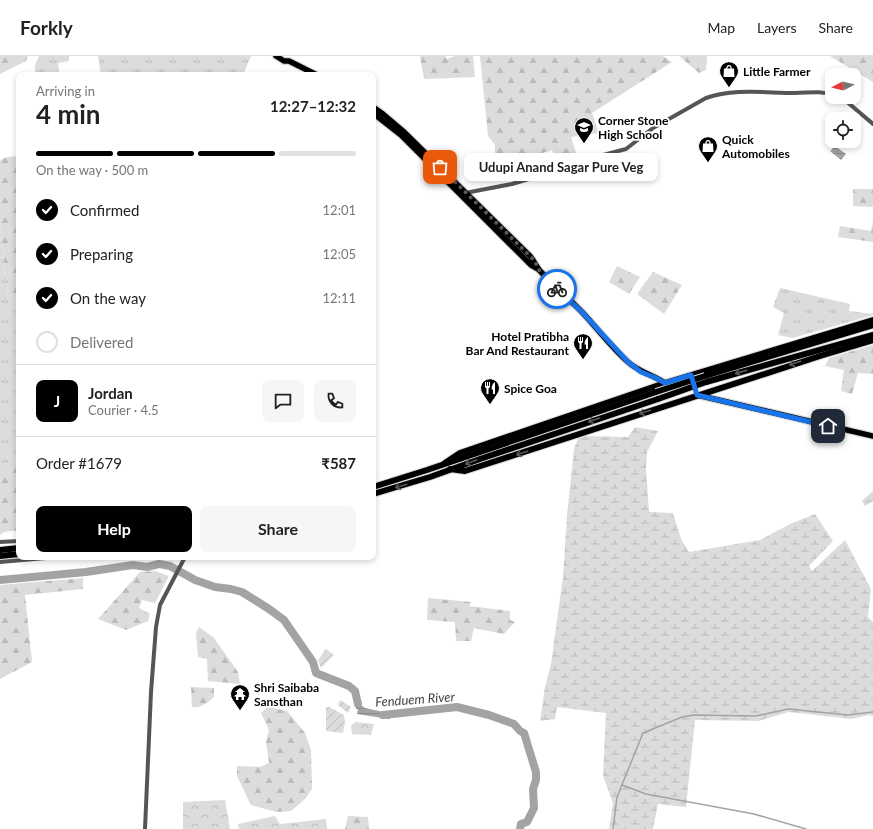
<!DOCTYPE html>
<meta charset="utf-8">
<style>
:root{--surface:#fff;--page:#f6f6f6;--text:#222;--muted:#767676;--line:#e0e0e0;--accent:#000}
body{margin:0;font-family:Lato,sans-serif;background:var(--page);color:var(--text);height:100vh;display:flex;flex-direction:column;font-size:15px;white-space:nowrap}
*{box-sizing:border-box;margin:0}
p{font-size:13px;color:var(--muted)}
.icon{flex:none;width:22px;height:22px;fill:none;stroke:currentColor;stroke-width:2;stroke-linecap:round;stroke-linejoin:round}
.map{position:relative;flex:1;overflow:hidden}
.sheet{position:absolute;left:16px;top:16px;width:360px;height:488px;display:flex;flex-direction:column;background:var(--surface);border-radius:8px;box-shadow:0 2px 6px #0003}
.sheet>*{flex:none}
.needle{width:26px;rotate:263deg}
.tools{position:absolute;left:825px;top:12px;display:grid;gap:8px}
.tools a{display:grid;place-items:center;width:36px;height:36px;border-radius:8px;background:var(--surface);box-shadow:0 2px 6px #0003;font-size:20px}
.pin{position:absolute;display:grid;place-items:center;width:34px;height:34px;color:#fff;margin:-17px;border-radius:8px;box-shadow:0 2px 6px #0006}
.courier{position:absolute;display:grid;place-items:center;width:40px;height:40px;margin:-20px;border:3px solid #1a73e8;border-radius:50%;background:#fff;color:#222;box-shadow:0 1px 5px #0007}
.bubble{position:absolute;height:28px;border-radius:8px;background:var(--surface);box-shadow:0 2px 6px #0003;font-size:13px;font-weight:700;line-height:28px;text-align:center}
.headline em{font-style:normal;font-weight:700}
.headline div{display:flex;flex-direction:column-reverse}
.headline{display:flex;align-items:center;justify-content:space-between;height:68px;padding:0 20px}
h1{font-size:26px;font-weight:700;line-height:30px}
.bar{display:grid;grid-template-columns:repeat(4,1fr);gap:6px 4px;align-content:center;height:48px;padding:0 20px}
.bar i{height:5px;border-radius:3px;background:var(--line)}
.bar .selected{background:var(--accent)}
.bar p{grid-column:span 4}
.line{display:flex;align-items:center;gap:10px;padding:0 20px;border-top:1px solid var(--line)}
.line div{flex:1}
.round{display:grid;place-items:center;flex:none;width:42px;height:42px;border-radius:8px;background:var(--page)}
ol{padding:0 20px;list-style:none}
li{display:flex;align-items:center;gap:12px;height:44px}
li p{margin-inline-start:auto}
li .icon{padding:4px;border-radius:50%;background:var(--accent);color:#fff;stroke-width:4}
li:last-child{color:var(--muted)}
li i{width:22px;height:22px;border:2px solid var(--line);border-radius:50%}
.primary-button{display:flex;gap:8px;margin-top:auto;padding:8px 20px}
.primary-button a{flex:1;height:46px;border-radius:8px;background:var(--accent);color:#fff;font-size:16px;font-weight:700;line-height:46px;text-align:center}
.primary-button a+a{background:var(--page);color:var(--text)}
header{display:flex;align-items:center;gap:24px;box-sizing:border-box;height:56px;padding:0 20px;background:var(--surface);border-bottom:1px solid var(--line)}
header strong{font-size:19px}
nav{display:flex;gap:22px;margin-inline-start:auto;font-size:14px}
.map>svg:first-child{display:block}
.grass{fill:url(#grass-tufts)}
.forest{fill:url(#forest-firs)}
.wetland{fill:url(#wetland-marsh)}
.park{fill:url(#park-crowns)}
.garden{fill:url(#garden-furrows)}
.water{fill:url(#water-rules)}
.lines{fill:none;stroke-linecap:round;stroke-linejoin:round}
.stream{stroke:#a3a3a3;stroke-width:1.5}
.river{stroke:#a3a3a3;stroke-width:8}
.major-casing{stroke:#dbdbdb;stroke-width:8}
.highway-casing{stroke:#dbdbdb;stroke-width:8}
.minor{stroke:#555;stroke-width:4}
.major{stroke:#000;stroke-width:5.5}
.highway{stroke:#000;stroke-width:6}
.highway-bridge-casing{stroke:#dbdbdb;stroke-width:8;stroke-linecap:butt}
.highway-bridge{stroke:#000;stroke-width:6}
.oneway{stroke:#595959}
.done{stroke:#595959;stroke-width:4;stroke-dasharray:0 7.2}
.route{stroke:#1a73e8;stroke-width:5}
.labels{text-anchor:middle;dominant-baseline:central;stroke-width:3.5;stroke-linejoin:round;paint-order:stroke}
.poi-label{font-size:12px;font-weight:bold;fill:#000;stroke:#fff;text-anchor:start}
.water-label{font-size:13px;font-style:italic;fill:#444;stroke:#fff}
</style>
<header>
<strong>Forkly</strong>
<nav><a>Map</a><a>Layers</a><a>Share</a></nav>
</header>
<div class="map">
<svg width="873" height="773" viewBox="0 0 873 773">
<defs>
<pattern id="grass-tufts" width="24" height="20" patternUnits="userSpaceOnUse"><rect width="24" height="20" fill="#dcdcdc"/><path d="M3 7l-1-3M5 7V3M7 7l1-3M15 17l-1-3M17 17v-4M19 17l1-3" fill="none" stroke="#bbb"/></pattern>
<pattern id="forest-firs" width="22" height="20" patternUnits="userSpaceOnUse"><rect width="22" height="20" fill="#dcdcdc"/><path d="M5 1l3.5 6h-7zM16 11l3.5 6h-7z" fill="#bbb"/></pattern>
<pattern id="wetland-marsh" width="20" height="14" patternUnits="userSpaceOnUse"><rect width="20" height="14" fill="#dcdcdc"/><path d="M1 5h8M5 5V1M11 12h8M15 12V8" fill="none" stroke="#bbb"/></pattern>
<pattern id="park-crowns" width="20" height="18" patternUnits="userSpaceOnUse"><rect width="20" height="18" fill="#dcdcdc"/><path d="M2 6a3 3 0 1 1 6 0M12 15a3 3 0 1 1 6 0" fill="none" stroke="#bbb"/></pattern>
<pattern id="garden-furrows" width="10" height="10" patternUnits="userSpaceOnUse"><rect width="10" height="10" fill="#dcdcdc"/><path d="M-1 1l2-2M0 10L10 0M9 11l2-2" fill="none" stroke="#bbb"/></pattern>
<pattern id="water-rules" width="6" height="5" patternUnits="userSpaceOnUse"><rect width="6" height="5" fill="#a3a3a3"/><path d="M0 2.5h6" fill="none" stroke="#8b8b8b"/></pattern>
</defs>
<rect width="100%" height="100%" fill="#fff"/>
<g class="grass">
<path d="M39 0H69V5L58 7 59 16 35 19V9Z"/>
<path d="M98 0H251L243 19H101Z"/>
<path d="M0 170 8 238 19 244V398L0 412Z"/>
<path d="M780 232 850 248 849 255 873 258V259L793 282 778 279 784 257 773 251Z"/>
<path d="M873 435V445L865 450 862 445Z"/>
</g>
<g class="forest">
<path d="M0 0H28L26 5 0 18Z"/>
<path d="M420 0H445L447 3 455 0H473L475 21 424 23Z"/>
<path d="M480 0H663L672 6 592 57 599 77 571 81 578 103 559 110 552 94 508 108 495 107V89L488 80Z"/>
<path d="M679 0H707L706 14 699 17Z"/>
<path d="M830 0H873V26Z"/>
<path d="M19 100V244H18L8 238 0 170V104L7 101Z"/>
<path d="M853 133H873V151L853 150Z"/>
<path d="M873 165V186L838 181 840 170 871 175Z"/>
<path d="M617 210 640 221 629 238 609 226Z"/>
<path d="M653 216 682 229 664 258 637 238Z"/>
<path d="M873 289V318L858 317 852 338 841 335 844 314 825 310 829 302Z"/>
<path d="M19 398V474L4 476 0 479V412Z"/>
<path d="M155 515 169 520 155 547 142 544 139 552 150 558 148 565 126 574 98 563 140 516Z"/>
<path d="M83 522V533L25 539 32 606 0 623V529Z"/>
<path d="M428 542 471 546 469 550 510 555V564L515 566 504 578 474 572 471 585H456L455 566 427 564Z"/>
<path d="M199 571 214 582 238 616 240 628 208 625 207 603 198 601 196 577Z"/>
<path d="M191 631 214 632V641C207 647 202 652 192 651Z"/>
<path d="M268 651 287 655 305 677 311 694 312 733 305 743 291 755 276 756 251 749 237 720V710L260 711 269 707 266 686 269 674 261 657Z"/>
<path d="M348 760 368 761 369 773H345Z"/>
</g>
<path class="wetland" d="M635 371 658 375 647 396 646 412 649 456 673 457 681 483 689 496 760 484 790 468 815 458 833 485 809 510 812 515 845 484 871 533 868 561 873 566V660L868 659 852 663 789 656 758 665 695 664 686 751 658 748 653 773H609L613 747 603 720 606 657 557 651 555 663 540 665 545 631 551 608 563 521 567 459 574 393 579 380 628 381Z"/>
<g class="park">
<path d="M355 666 374 668 371 679 352 678 351 670Z"/>
<path d="M225 744 230 773H183V746Z"/>
<path d="M275 760 280 768 326 763 327 773H239L238 768Z"/>
</g>
<g class="garden">
<path d="M326 593 334 599 321 612 318 604Z"/>
<path d="M340 644 351 651 348 657 338 649Z"/>
<path d="M326 651H329L344 659 345 666 343 677 326 675Z"/>
</g>
<g class="water">
<path d="M835 90 846 98 841 104 830 95Z"/>
<path d="M357 635 361 649 365 652 393 658 394 659 389 663 357 658 358 653H356L355 644Z"/>
</g>
<g class="lines">
<g class="stream">
<path d="M622 729 646 738 754 758 806 773"/>
<path d="M613 773 617 741 643 677 682 661 694 659 756 660 788 653 848 659 873 656"/>
</g>
<g class="river">
<path d="M0 524 86 516 133 509 147 511 159 508 170 510 195 524 215 531 231 533 242 536 269 553 284 564 313 606 316 617 349 630 355 635 358 648"/>
<path d="M383 659 457 651 489 659 514 668 520 675 524 677 536 716V724L533 733 534 752 527 766 521 768 520 773"/>
</g>
<g class="major-casing">
<g id="major">
<path d="M276 0 284 5H289L317 19"/>
<path d="M373 51 383 58 403 75 530 200C534 205 536 210 540 215 554 229 568 242 582 256 597 272 611 291 628 306 639 316 653 319 665 327"/>
<path d="M373 57 401 79 531 209 538 213"/>
<path d="M697 339 873 380"/>
</g>
</g>
<g class="highway-casing">
<g id="highway">
<path d="M705 320 873 269"/>
<path d="M706 326 873 279"/>
<path d="M445 407 460 397 665 327 873 264"/>
<path d="M450 413 465 415 820 300 873 284"/>
<path d="M373 431 427 414 656 336"/>
<path d="M373 438 430 421 480 403 658 343"/>
<path d="M0 494 19 492"/>
<path d="M0 500 19 498"/>
</g>
</g>
<g class="minor">
<path d="M837 41 846 45 873 68"/>
<path d="M465 137 512 128 549 117 573 107 626 93 653 72 706 42C734 32 766 37 795 37 808 37 820 34 832 39"/>
<path d="M0 486 19 485"/>
<path d="M0 506 57 501"/>
<path d="M145 773 151 636 156 571 160 549 185 501"/>
</g>
<use href="#major" class="major"/>
<use href="#highway" class="highway"/>
<g class="highway-bridge-casing">
<g id="highway-bridge">
<path d="M656 336 705 320"/>
<path d="M658 343 706 326"/>
</g>
</g>
<use href="#highway-bridge" class="highway-bridge"/>
</g>
<defs><path id="oneway-shaft" d="M-6 0H5M1.5-3L5.5 0L1.5 3" fill="none" stroke-width="1.6" stroke-linecap="round" stroke-linejoin="round"/></defs>
<g class="oneway">
<use href="#oneway-shaft" transform="translate(795 307) rotate(162)"/>
<use href="#oneway-shaft" transform="translate(741 316) rotate(164)"/>
<use href="#oneway-shaft" transform="translate(645 356) rotate(162)"/>
<use href="#oneway-shaft" transform="translate(594 364) rotate(161)"/>
<use href="#oneway-shaft" transform="translate(522 397) rotate(162)"/>
<use href="#oneway-shaft" transform="translate(471 406) rotate(160)"/>
<use href="#oneway-shaft" transform="translate(401 430) rotate(163)"/>
</g>
<g class="lines">
<path class="done" d="M440 111 535 205 538 213 557 233"/>
<path class="route" d="M557 233 581 255 628 306 641 316 656 322 665 327 691 319 697 339 828 370"/>
</g>
<defs>
<g id="shop-pin" transform="scale(1)"><path d="M0 17L-7.5 6A9.5 9.5 0 1 1 7.5 6Z" fill="#000" stroke="#fff"/><path d="M-5-2.5h2.3a2.7 3.5 0 0 1 5.4 0H5L5.5 6h-11ZM-1.5-2.5h3a1.5 2.3 0 0 0-3 0Z" fill="#fff"/></g>
<g id="school-pin" transform="scale(1)"><path d="M0 17L-7.5 6A9.5 9.5 0 1 1 7.5 6Z" fill="#000" stroke="#fff"/><path d="M0-5L7-2L0 1L-7-2ZM-4 1L0 2.5L4 1V4Q0 6-4 4Z" fill="#fff"/></g>
<g id="restaurant-pin" transform="scale(1)"><path d="M0 17L-7.5 6A9.5 9.5 0 1 1 7.5 6Z" fill="#000" stroke="#fff"/><path d="M-5-6h1v4h1v-4h1v4h1v-4h1v5L-1.5 .5V6h-2V.5L-5-1ZM5-6V6H3V1.5H1.5Q1.5-4 5-6Z" fill="#fff"/></g>
<g id="temple-pin" transform="scale(1)"><path d="M0 17L-7.5 6A9.5 9.5 0 1 1 7.5 6Z" fill="#000" stroke="#fff"/><path d="M0-6L5-2H3V0L6.5 2.5H4V6H1.5V3h-3V6H-4V2.5H-6.5L-3 0V-2H-5Z" fill="#fff"/></g>
</defs>
<g fill-rule="evenodd">
<use href="#shop-pin" x="729" y="15"/>
<use href="#school-pin" x="584" y="71"/>
<use href="#shop-pin" x="708" y="90"/>
<use href="#restaurant-pin" x="583" y="287"/>
<use href="#restaurant-pin" x="490" y="332"/>
<use href="#temple-pin" x="240" y="638"/>
</g>
<g class="labels">
<g class="poi-label">
<text x="743" y="15">Little Farmer</text>
<text x="598" y="64">Corner Stone<tspan x="598" dy="14">High School</tspan></text>
<text x="722" y="83">Quick<tspan x="722" dy="14">Automobiles</tspan></text>
<text x="569" y="280" text-anchor="end">Hotel Pratibha<tspan x="569" dy="14">Bar And Restaurant</tspan></text>
<text x="504" y="332">Spice Goa</text>
<text x="254" y="631">Shri Saibaba<tspan x="254" dy="14">Sansthan</tspan></text>
</g>
<g class="water-label">
<text transform="translate(415 643) rotate(-4)">Fenduem River</text>
</g>
</g>
</svg>
<div class="tools">
<a><svg class="needle" viewBox="-14 -14 28 28"><path d="M0-13l5 13h-10z" fill="#e53935"/><path d="M0 13l5-13h-10z" fill="#767676"/></svg></a>
<a><svg class="icon" aria-label="locate" viewBox="0 0 24 24"><circle cx="12" cy="12" r="6"/><path d="M12 2v4M12 18v4M2 12h4M18 12h4"/></svg></a>
</div>
<div class="pin" style="left:440px;top:111px;background:#ea580c"><svg class="icon" aria-label="bag" viewBox="0 0 24 24"><path d="M5 8h14l-1 12H6zM9 8a3 3 0 0 1 6 0"/></svg></div>
<div class="pin" style="left:828px;top:370px;background:#1f2937"><svg class="icon" aria-label="home" viewBox="0 0 24 24"><path d="M3 11l9-7 9 7M6 9v11h12V9"/></svg></div>
<div class="courier" style="left:557px;top:233px"><svg class="icon" aria-label="bike" viewBox="0 0 24 24"><circle cx="6" cy="16" r="4"/><circle cx="18" cy="16" r="4"/><path d="M6 16l4-8h5l3 8M10 8l3 8H6M13 5h3"/></svg></div>
<div class="bubble" style="left:464px;top:97px;width:194px">Udupi Anand Sagar Pure Veg</div>
<section class="sheet">
<div class="headline"><div><h1>4 min</h1><p>Arriving in</p></div><em>12:27–12:32</em></div>
<div class="bar"><i class="selected"></i><i class="selected"></i><i class="selected"></i><i></i><p>On the way · 500 m</p></div>
<ol>
<li><svg class="icon" aria-label="check" viewBox="0 0 24 24"><path d="M5 12l5 5 9-10"/></svg>Confirmed<p>12:01</p></li>
<li><svg class="icon" aria-label="check" viewBox="0 0 24 24"><path d="M5 12l5 5 9-10"/></svg>Preparing<p>12:05</p></li>
<li><svg class="icon" aria-label="check" viewBox="0 0 24 24"><path d="M5 12l5 5 9-10"/></svg>On the way<p>12:11</p></li>
<li><i></i>Delivered</li>
</ol>
<div class="line" style="height:72px"><b class="round" style="background:var(--accent);color:#fff">J</b><div><b>Jordan</b><p>Courier · 4.5</p></div><a class="round"><svg class="icon" aria-label="chat" viewBox="0 0 24 24"><path d="M4 5h16v11H9l-5 4z"/></svg></a><a class="round"><svg class="icon" aria-label="phone" viewBox="0 0 24 24"><path d="M5 4h4l2 5-3 2q2 4 5 5l2-3 5 2v4C11 20 4 13 5 4z"/></svg></a></div>
<div class="line" style="height:52px"><div>Order #1679</div><b>₹587</b></div>
<div class="primary-button"><a>Help</a><a>Share</a></div>
</section>
</div>
